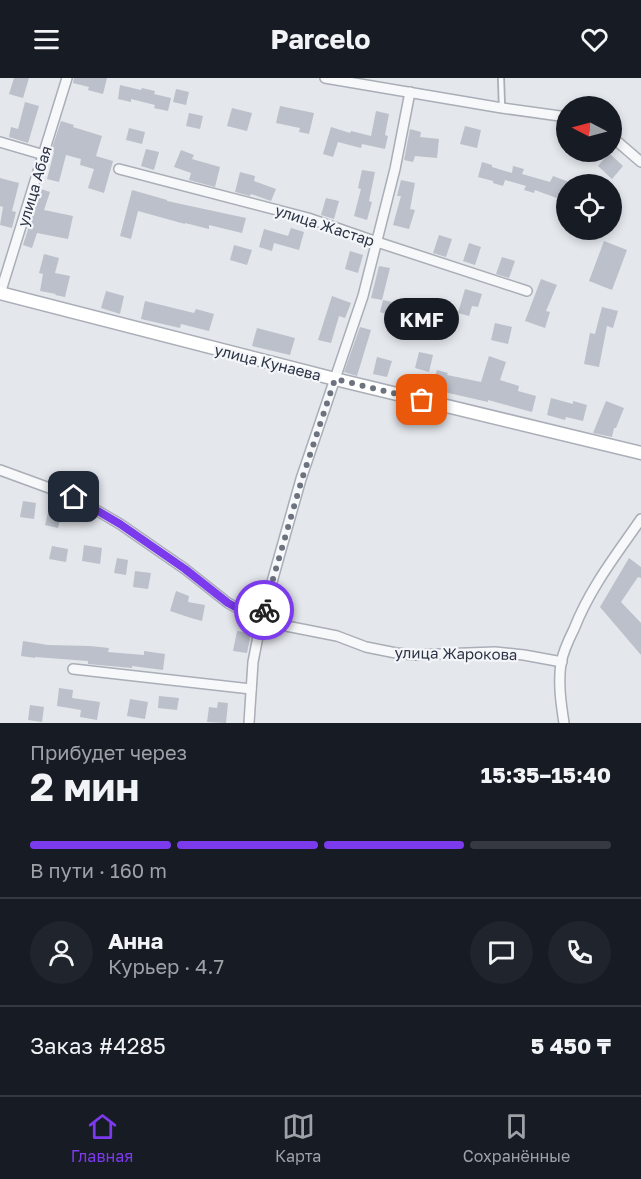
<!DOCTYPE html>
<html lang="ru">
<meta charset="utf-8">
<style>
:root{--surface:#171b24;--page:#20242c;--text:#f1f3f6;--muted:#9ea1a6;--line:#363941;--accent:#7c3aed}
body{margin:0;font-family:"Golos Text",sans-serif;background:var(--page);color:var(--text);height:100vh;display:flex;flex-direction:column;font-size:22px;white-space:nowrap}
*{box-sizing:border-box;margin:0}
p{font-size:20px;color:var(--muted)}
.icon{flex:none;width:33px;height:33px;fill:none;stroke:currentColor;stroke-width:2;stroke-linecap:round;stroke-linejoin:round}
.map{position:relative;height:645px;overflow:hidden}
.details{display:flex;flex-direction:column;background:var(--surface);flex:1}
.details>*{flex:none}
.needle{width:39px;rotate:276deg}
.fabs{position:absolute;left:556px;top:18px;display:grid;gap:12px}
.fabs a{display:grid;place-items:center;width:66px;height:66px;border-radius:50%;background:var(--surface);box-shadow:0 3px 9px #0003;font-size:30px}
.pin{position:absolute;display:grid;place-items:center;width:51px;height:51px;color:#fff;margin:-26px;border-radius:12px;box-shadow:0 3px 9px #0006}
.courier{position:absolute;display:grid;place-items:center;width:60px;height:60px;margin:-30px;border:4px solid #7c3aed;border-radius:50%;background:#fff;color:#222;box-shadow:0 2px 8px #0007}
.bubble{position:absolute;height:42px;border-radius:21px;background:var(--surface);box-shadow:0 3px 9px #0003;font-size:20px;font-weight:700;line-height:42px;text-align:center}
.overview em{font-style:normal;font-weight:700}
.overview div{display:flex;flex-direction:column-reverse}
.overview{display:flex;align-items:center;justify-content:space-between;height:102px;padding:0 30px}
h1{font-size:39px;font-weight:700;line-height:45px}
.bar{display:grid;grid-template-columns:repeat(4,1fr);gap:9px 6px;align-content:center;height:72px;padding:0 30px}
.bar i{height:8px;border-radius:4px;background:var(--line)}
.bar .current{background:var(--accent)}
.bar p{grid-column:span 4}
.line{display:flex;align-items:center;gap:15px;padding:0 30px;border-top:2px solid var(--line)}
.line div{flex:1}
.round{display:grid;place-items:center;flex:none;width:63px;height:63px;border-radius:32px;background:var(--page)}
header{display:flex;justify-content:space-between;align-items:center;height:78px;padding:0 30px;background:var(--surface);font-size:27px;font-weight:700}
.tab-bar{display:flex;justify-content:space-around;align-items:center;height:84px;border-top:2px solid var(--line);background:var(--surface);font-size:16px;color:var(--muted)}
.tab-bar a{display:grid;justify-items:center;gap:3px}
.tab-bar .current{color:var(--accent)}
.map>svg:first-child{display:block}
.building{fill:#bbc0ca}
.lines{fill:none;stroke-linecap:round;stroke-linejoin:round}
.service-casing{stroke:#a9aeb7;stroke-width:8}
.minor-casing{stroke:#a9aeb7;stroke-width:12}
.secondary-casing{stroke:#a9aeb7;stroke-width:15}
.service{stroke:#f7f8fa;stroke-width:4.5}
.minor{stroke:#f7f8fa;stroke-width:9}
.secondary{stroke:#fff;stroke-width:12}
.done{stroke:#6c737f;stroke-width:6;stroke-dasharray:0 10.8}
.route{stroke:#7c3aed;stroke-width:8}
.labels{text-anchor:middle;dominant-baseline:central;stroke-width:4.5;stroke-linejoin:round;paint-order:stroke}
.street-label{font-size:15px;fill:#2b3445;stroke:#f4f6f9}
</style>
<header><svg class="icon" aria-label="menu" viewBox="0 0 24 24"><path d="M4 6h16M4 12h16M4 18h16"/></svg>Parcelo<svg class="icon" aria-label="heart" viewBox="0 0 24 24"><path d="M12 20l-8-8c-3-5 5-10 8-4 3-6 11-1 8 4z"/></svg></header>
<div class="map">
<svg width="641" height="645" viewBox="0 0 641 645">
<rect width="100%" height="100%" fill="#e4e7ec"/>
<g class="building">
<path d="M14 0H29L23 20 9 16Z"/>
<path d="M74 0H107L103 16 88 12 89 9 73 5Z"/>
<path d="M120 7 141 12 142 10 155 13 154 16 171 20 168 33 154 30 155 27 131 21V24L118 21Z"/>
<path d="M176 11 189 14 186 27 173 24Z"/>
<path d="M25 24 39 28 28 65 9 59 11 49 18 51Z"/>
<path d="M280 28 314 35 309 56 299 54 300 50 276 45Z"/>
<path d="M232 30 252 35 247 53 227 48Z"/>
<path d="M376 33 389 36 385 57 388 58 385 71 362 66 361 70 338 64 333 79 323 76 331 49 350 55 351 53 371 58Z"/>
<path d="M189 35 203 38 200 51 186 48Z"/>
<path d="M61 43 74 47 73 49 102 58 96 78 113 83 104 115 88 110 94 91 80 87 81 81 66 77 59 104 47 101 54 74 51 73Z"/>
<path d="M465 48 481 52 477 70 460 66Z"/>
<path d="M129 50 145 54 142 66 126 62Z"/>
<path d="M410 51 421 54 420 59 439 61 437 80 415 78 413 84 404 82Z"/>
<path d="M146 71 159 74 154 92 141 88Z"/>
<path d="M181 72 194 77 192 81 220 89 215 109 189 102 191 95 174 89Z"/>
<path d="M609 75 623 88 612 101 598 88Z"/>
<path d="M482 84 492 87V89L512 95 513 88 524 91 522 96 550 104 553 98 569 104 562 122 535 112 534 115 524 112 526 108 505 102 503 108 493 105V103L478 99Z"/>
<path d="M362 92 375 94 369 123 372 124 367 142 354 138 361 111 358 110Z"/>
<path d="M240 94 255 98 254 103 276 111 271 123 251 116 250 118 235 114Z"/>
<path d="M0 100 19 105 12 133 16 134 12 150 0 147 3 129 0 128Z"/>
<path d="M401 102 415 105 410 131 415 132 409 151 393 147 401 118H397Z"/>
<path d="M41 111 50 114 44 132 73 138 68 161 37 155 32 170 23 167Z"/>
<path d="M132 112 167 122V123L246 140 242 155 209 147V151L185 145V146L138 133 131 161 120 158Z"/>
<path d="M326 120 339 123 334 141 321 137Z"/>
<path d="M291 150 304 154 299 172 274 165 272 173 259 169 264 151 288 158Z"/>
<path d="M439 157 452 161 446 179 433 175Z"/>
<path d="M604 163 627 172 612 212 589 203Z"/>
<path d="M469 165 481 169 475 187 463 183Z"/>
<path d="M234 167 252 172 247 187 230 182Z"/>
<path d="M350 173 363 177 358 195 345 191Z"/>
<path d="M44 176 59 180 55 195 70 198 65 219 55 217 56 216 40 213 43 196 39 195Z"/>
<path d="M502 179 515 183 509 200 496 196Z"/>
<path d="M379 188 390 190 382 222 371 220Z"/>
<path d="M541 201 557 207 546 233 550 234 545 250 525 243Z"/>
<path d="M465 211 482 216 478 229 472 228 469 238 458 235Z"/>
<path d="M106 213 124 218 120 236 101 230Z"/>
<path d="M332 218 351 225 345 240 339 238 331 265 318 262Z"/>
<path d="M383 222 392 224 388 237 380 234Z"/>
<path d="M418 222 434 227 430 240 414 235Z"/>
<path d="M145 223 194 235 196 231 214 236 209 253 181 246 180 250 141 241Z"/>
<path d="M602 229 618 233 613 250 607 248 599 289 584 286 590 255 595 256Z"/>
<path d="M495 245 512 249 508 266 491 262Z"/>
<path d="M360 249 371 252 357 298 344 294Z"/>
<path d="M257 250 295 260 290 277 252 268Z"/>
<path d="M419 274 433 277 429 294 415 290Z"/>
<path d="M489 278 506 284 500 302 519 308 518 313 536 318 532 334 488 322V324L431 311 437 292 448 295 447 297 481 304Z"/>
<path d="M377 279 392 283 387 299 373 296Z"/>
<path d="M551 320 573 326V323L587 327 583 343 566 339 565 342 547 337Z"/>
<path d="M606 323 624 330 616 350H614L612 359 593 355Z"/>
<path d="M23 423 36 425 34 441 20 439Z"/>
<path d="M49 431 62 434 58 450 45 447Z"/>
<path d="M84 467 102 470 100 486 82 483Z"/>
<path d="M52 468 68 471 66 484 49 481Z"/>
<path d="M117 480 128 482 126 497 114 495Z"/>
<path d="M629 480 641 489V500L638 499 621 524 641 545V577L600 529Z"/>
<path d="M135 493 151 495 148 511 133 509Z"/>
<path d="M176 513 189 518 188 524 205 527 202 543 191 540 170 533Z"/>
<path d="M237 553 251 555 247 575 233 573Z"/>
<path d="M23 563 48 567 90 568 109 570 108 574 144 577V573L165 576 163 592 132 588V590L88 586V583L35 579V580L21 578Z"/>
<path d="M59 610 73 612 72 620 100 624 97 642 80 639 81 632 57 628Z"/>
<path d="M159 618 179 620 177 632 158 630Z"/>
<path d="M130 621 148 624 145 641 127 638Z"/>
<path d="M218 624 228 625 226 645 207 644 209 629 217 630Z"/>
<path d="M30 627 44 629 42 644 28 642Z"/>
</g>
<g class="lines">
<g class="service-casing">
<path id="service" d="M501 0 502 30"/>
</g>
<g class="minor-casing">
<g id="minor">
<path d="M325 0 502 30 567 39"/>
<path d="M612 59 641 84"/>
<path d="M0 64 44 77"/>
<path d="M119 91 308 140 377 164 527 213"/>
<path d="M0 216 67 0"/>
<path d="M0 392 74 419 120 446 185 491 228 525 261 543 337 558 366 569 396 575 414 577 495 574 524 577 562 584"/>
<path d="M73 591 251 611"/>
<path d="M249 645 253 584 261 543 301 401 363 218 395 91 410 14"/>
<path d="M564 645C561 626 558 605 561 585 563 574 569 561 574 551 590 510 616 477 641 441"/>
</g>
</g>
<g class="secondary-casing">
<path id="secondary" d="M0 215 335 301 641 375"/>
</g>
<use href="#service" class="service"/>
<use href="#minor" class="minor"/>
<use href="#secondary" class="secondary"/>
</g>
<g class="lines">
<path class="done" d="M264 532 302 401 335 301 422 322"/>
<path class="route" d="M74 419 120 446 185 491 228 525 261 543 264 532"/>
</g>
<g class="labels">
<g class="street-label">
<text transform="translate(34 108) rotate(-73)">улица Абая</text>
<text transform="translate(325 147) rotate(18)">улица Жастар</text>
<text transform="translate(268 284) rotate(14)">улица Кунаева</text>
<text transform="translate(456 575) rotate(1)">улица Жарокова</text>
</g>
</g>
</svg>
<div class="fabs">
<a><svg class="needle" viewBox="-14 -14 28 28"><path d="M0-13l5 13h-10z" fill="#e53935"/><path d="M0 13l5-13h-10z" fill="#9ea1a6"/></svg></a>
<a><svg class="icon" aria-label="locate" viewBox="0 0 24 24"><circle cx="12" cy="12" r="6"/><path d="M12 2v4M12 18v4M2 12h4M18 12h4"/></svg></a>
</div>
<div class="pin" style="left:422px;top:322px;background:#ea580c"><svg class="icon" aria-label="bag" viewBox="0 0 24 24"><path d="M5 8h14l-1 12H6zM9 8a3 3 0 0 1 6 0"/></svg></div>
<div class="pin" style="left:74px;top:419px;background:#1f2937"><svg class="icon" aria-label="home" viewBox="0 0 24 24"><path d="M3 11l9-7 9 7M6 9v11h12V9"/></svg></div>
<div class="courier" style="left:264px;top:532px"><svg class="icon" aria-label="bike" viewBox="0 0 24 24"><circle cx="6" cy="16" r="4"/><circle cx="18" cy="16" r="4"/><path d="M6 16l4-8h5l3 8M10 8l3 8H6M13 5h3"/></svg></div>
<div class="bubble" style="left:384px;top:220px;width:75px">KMF</div>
</div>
<section class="details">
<div class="overview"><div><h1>2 мин</h1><p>Прибудет через</p></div><em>15:35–15:40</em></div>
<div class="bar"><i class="current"></i><i class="current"></i><i class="current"></i><i></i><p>В пути · 160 m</p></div>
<div class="line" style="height:108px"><a class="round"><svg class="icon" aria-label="person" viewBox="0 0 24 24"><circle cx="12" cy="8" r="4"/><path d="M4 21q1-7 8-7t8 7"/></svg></a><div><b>Анна</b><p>Курьер · 4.7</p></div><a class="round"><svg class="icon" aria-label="chat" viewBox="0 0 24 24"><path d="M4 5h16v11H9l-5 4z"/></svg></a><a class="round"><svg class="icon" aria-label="phone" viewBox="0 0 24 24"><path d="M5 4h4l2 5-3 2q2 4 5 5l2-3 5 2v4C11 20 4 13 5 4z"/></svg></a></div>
<div class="line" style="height:78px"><div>Заказ #4285</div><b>5 450 ₸</b></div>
</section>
<nav class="tab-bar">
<a class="current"><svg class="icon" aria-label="home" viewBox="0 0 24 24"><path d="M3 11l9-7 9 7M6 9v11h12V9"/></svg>Главная</a>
<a><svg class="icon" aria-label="map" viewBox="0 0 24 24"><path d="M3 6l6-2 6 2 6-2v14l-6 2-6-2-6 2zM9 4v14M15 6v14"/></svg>Карта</a>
<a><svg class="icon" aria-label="saved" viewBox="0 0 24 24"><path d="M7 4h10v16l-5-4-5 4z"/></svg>Сохранённые</a>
</nav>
